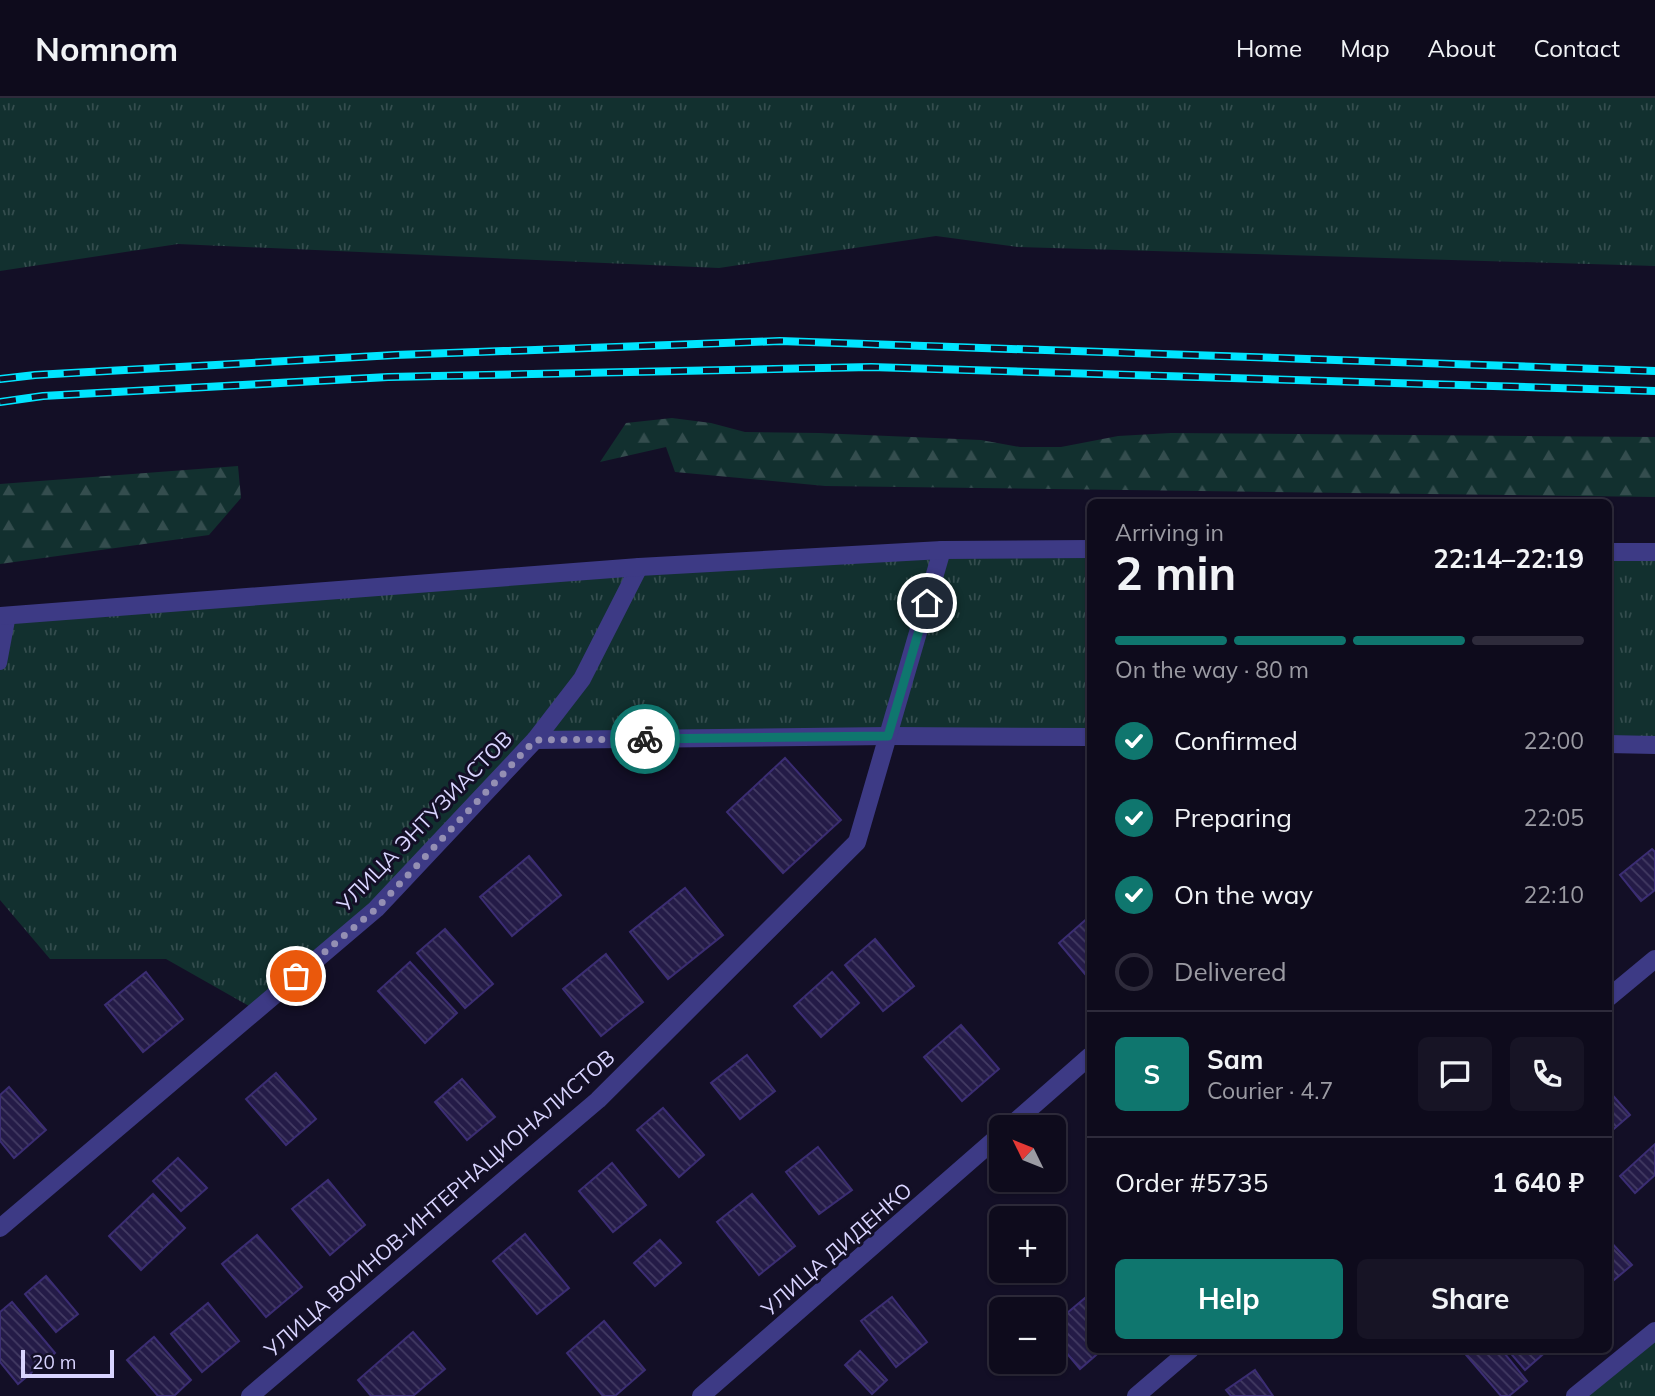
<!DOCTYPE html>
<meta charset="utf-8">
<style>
:root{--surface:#0e0b1c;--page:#171425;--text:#f1f3f6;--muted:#9b9ba3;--line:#2e2b3b;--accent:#0f766e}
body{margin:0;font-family:Mulish,sans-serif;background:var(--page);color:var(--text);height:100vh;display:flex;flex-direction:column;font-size:26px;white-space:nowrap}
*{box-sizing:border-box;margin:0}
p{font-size:23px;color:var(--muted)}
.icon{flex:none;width:38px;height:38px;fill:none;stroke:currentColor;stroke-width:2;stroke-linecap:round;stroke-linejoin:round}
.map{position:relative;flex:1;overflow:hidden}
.drawer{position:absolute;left:1087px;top:401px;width:525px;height:854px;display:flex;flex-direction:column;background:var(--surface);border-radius:10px;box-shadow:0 2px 5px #0004,0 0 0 2px var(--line)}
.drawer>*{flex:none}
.needle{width:46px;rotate:313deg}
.buttons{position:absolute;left:989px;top:1017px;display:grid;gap:14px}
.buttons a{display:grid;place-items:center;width:77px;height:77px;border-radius:10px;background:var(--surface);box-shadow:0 2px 5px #0004,0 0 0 2px var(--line);font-size:35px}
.scale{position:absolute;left:21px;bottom:18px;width:93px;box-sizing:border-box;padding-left:7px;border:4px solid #d9d4ff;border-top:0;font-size:19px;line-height:24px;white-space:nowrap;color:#d9d4ff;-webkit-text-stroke:5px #130f26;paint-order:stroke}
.pin{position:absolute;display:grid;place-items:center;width:60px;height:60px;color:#fff;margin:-30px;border:4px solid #fff;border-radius:50%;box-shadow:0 2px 7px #0007}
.courier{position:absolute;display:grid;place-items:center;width:70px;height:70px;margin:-35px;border:5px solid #0f766e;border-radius:50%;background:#fff;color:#222;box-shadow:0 2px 9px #0007}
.headline em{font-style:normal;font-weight:700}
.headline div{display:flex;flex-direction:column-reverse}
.headline{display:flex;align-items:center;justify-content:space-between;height:119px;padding:0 28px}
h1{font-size:46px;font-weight:700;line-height:52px}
.bar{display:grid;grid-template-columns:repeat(4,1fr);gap:10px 7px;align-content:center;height:84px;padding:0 28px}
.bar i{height:9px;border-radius:5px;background:var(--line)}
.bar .current{background:var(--accent)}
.bar p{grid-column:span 4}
.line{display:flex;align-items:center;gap:18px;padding:0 28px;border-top:2px solid var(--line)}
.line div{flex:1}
.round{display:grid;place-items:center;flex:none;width:74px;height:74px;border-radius:10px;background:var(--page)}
ol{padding:0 28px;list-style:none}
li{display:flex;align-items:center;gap:21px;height:77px}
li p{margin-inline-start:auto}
li .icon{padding:7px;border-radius:50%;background:var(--accent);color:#fff;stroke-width:4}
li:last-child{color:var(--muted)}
li i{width:38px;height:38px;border:4px solid var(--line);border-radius:50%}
.action{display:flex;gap:14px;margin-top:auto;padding:14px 28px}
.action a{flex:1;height:80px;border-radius:10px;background:var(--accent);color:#fff;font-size:28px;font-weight:700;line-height:80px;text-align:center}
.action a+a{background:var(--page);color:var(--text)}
header{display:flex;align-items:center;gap:42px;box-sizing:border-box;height:98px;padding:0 35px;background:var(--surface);border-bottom:2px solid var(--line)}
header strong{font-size:33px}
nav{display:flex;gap:38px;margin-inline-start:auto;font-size:24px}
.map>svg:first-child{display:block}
.grass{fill:url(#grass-tufts)}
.forest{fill:url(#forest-firs)}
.building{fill:url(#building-back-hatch);stroke:#3b2d73;stroke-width:2}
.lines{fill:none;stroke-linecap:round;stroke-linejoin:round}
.service{stroke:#3d3a85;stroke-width:14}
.minor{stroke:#3d3a85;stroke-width:18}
.tertiary{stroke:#3d3a85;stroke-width:18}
.rail-casing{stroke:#00e5ff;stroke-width:8}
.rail{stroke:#130f26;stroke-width:5;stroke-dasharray:16;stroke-linecap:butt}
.done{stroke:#948fb3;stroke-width:7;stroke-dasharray:0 12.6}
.route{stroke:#0f766e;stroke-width:9}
.labels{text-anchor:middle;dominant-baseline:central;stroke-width:6;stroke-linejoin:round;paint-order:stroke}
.street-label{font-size:21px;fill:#d9d4ff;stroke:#130f26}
</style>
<header>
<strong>Nomnom</strong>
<nav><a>Home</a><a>Map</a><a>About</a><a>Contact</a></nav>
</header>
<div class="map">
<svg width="1655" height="1298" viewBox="0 0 1655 1298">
<defs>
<pattern id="grass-tufts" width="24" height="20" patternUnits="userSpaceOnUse" patternTransform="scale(1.75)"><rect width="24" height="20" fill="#12302f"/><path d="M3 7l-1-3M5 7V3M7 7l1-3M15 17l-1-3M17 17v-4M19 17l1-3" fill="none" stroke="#344d4e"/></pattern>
<pattern id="forest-firs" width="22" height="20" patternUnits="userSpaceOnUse" patternTransform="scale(1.75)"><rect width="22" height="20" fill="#12302f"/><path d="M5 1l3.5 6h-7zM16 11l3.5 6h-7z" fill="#344d4e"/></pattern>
<pattern id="building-back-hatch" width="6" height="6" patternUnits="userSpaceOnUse" patternTransform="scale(1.75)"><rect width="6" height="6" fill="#241b47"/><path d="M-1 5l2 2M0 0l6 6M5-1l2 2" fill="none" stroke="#433b63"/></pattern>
</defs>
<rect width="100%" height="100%" fill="#130f26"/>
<g class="grass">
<path d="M0 0H1655V168L1018 149 936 138 719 170 178 146 0 173Z"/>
<path d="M1090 451V639L535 642 376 811 256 912 166 861H50L0 802V565L9 517 639 469Z"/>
<path d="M1608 454 1655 455V647L1608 646Z"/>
<path d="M1655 1233V1298H1575Z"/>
</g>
<g class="forest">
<path d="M672 320 711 325 745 334 819 335 981 342 1020 349H1061L1118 338 1171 335 1655 339V399L825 388 675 374 666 349 600 364 626 325Z"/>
<path d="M238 368 241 400 209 437 0 466V386Z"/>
</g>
<g class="building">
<path d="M785 660 841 722 783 775 727 714Z"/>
<path d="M1652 751 1655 754V792L1641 803 1620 777Z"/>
<path d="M529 758 561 797 512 838 480 799Z"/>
<path d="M685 790 723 837 668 881 630 834Z"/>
<path d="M1090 818V882L1059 845Z"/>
<path d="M445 831 493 886 465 910 417 855Z"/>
<path d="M875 841 914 888 883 913 845 867Z"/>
<path d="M606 856 643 904 601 938 563 891Z"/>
<path d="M410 864 457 915 425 945 378 893Z"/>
<path d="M146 874 183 921 143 954 105 907Z"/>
<path d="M832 874 859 905 821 939 794 908Z"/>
<path d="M961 927 999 971 962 1003 924 959Z"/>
<path d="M747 957 775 993 740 1021 711 985Z"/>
<path d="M276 975 316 1021 286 1047 246 1001Z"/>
<path d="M462 981 495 1019 467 1042 435 1004Z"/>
<path d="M9 989 46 1032 14 1060 0 1043V997Z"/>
<path d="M1608 992 1630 1017 1608 1036Z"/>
<path d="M663 1010 704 1057 679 1079 637 1032Z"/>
<path d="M1655 1046V1077L1635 1095 1620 1078Z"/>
<path d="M818 1049 852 1092 819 1116 786 1074Z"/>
<path d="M178 1060 207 1090 181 1113 153 1083Z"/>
<path d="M612 1065 646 1107 613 1134 579 1093Z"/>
<path d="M328 1082 365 1127 330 1157 292 1111Z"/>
<path d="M153 1096 185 1130 141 1172 109 1138Z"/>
<path d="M752 1096 795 1148 759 1177 717 1124Z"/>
<path d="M525 1136 569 1190 537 1216 493 1163Z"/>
<path d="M257 1137 302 1189 266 1219 222 1166Z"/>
<path d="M1608 1141 1632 1167 1608 1187Z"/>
<path d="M660 1142 681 1165 655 1188 634 1165Z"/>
<path d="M46 1178 78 1216 56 1234 25 1196Z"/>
<path d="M892 1199 927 1244 896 1269 861 1223Z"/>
<path d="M1085 1200 1090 1207V1251H1103L1080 1271 1054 1240V1226Z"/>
<path d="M12 1204 55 1255 18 1286 0 1264V1214Z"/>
<path d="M208 1205 239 1243 202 1274 171 1236Z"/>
<path d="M604 1223 645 1272 615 1298H603L567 1255Z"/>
<path d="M413 1234 445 1271 413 1298H371L358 1282Z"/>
<path d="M154 1239 191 1282 174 1298H158L127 1262Z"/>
<path d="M1461 1251H1501L1527 1283 1509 1298H1501Z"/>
<path d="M1507 1251H1549L1525 1272Z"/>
<path d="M860 1253 887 1282 872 1296 845 1267Z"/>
<path d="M1255 1272 1273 1298H1231L1226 1292Z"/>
</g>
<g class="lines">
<path class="service" d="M0 565 9 517"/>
<g class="minor">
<path d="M535 642 888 638 1090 639"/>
<path d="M1608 646 1655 647"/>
<path d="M1608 900 1655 861"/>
<path d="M1009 1029 1090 958"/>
<path d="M0 1130 376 811 535 642 582 581 639 469"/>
<path d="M250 1298 598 1002 857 744 942 452"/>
<path d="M701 1298 1001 1036"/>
<path d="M1136 1298 1191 1251"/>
<path d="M1575 1298 1655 1233"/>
</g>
<g class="tertiary">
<path d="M1608 454H1655"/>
<path d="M0 518 639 469 942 452 1090 451"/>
</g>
<g class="rail-casing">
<g id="rail">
<path d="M0 281 35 277 395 257 780 243 1655 273"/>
<path d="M0 304 43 298 388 279 871 269 1655 293"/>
</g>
</g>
<use href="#rail" class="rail"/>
</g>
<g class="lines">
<path class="done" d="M296 878 376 811 535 642 645 641"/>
<path class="route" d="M645 641 888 638 927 505"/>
</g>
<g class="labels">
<g class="street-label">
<text transform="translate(424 723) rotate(-46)">УЛИЦА ЭНТУЗИАСТОВ</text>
<text transform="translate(439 1105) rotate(-41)">УЛИЦА ВОИНОВ-ИНТЕРНАЦИОНАЛИСТОВ</text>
<text transform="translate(836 1151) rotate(-41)">УЛИЦА ДИДЕНКО</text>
</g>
</g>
</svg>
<div class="buttons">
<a><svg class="needle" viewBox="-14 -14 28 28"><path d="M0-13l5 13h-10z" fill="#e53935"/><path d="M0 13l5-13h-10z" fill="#9b9ba3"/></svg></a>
<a>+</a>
<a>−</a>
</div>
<div class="scale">20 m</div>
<div class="pin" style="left:296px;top:878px;background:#ea580c"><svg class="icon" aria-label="bag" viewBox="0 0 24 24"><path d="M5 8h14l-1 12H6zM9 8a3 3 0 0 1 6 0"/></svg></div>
<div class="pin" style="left:927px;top:505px;background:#1f2937"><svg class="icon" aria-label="home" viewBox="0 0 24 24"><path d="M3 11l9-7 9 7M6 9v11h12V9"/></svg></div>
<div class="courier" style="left:645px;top:641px"><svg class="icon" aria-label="bike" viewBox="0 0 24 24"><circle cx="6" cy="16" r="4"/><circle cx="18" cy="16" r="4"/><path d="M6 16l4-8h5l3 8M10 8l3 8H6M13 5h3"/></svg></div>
<section class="drawer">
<div class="headline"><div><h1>2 min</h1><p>Arriving in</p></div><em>22:14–22:19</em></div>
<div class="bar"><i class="current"></i><i class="current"></i><i class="current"></i><i></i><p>On the way · 80 m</p></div>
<ol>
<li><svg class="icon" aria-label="check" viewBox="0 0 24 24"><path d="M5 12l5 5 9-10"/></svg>Confirmed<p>22:00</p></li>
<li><svg class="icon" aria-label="check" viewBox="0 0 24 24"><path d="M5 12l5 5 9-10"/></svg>Preparing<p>22:05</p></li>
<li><svg class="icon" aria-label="check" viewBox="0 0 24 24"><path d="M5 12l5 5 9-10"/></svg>On the way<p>22:10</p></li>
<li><i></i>Delivered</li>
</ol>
<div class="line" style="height:126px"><b class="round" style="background:var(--accent);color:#fff">S</b><div><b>Sam</b><p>Courier · 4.7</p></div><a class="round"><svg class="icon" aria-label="chat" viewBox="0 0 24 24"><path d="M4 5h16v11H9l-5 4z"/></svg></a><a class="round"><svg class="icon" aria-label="phone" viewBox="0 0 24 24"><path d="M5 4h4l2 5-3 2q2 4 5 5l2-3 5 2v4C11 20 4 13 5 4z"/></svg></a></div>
<div class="line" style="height:91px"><div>Order #5735</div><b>1 640 ₽</b></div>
<div class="action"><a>Help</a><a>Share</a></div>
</section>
</div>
